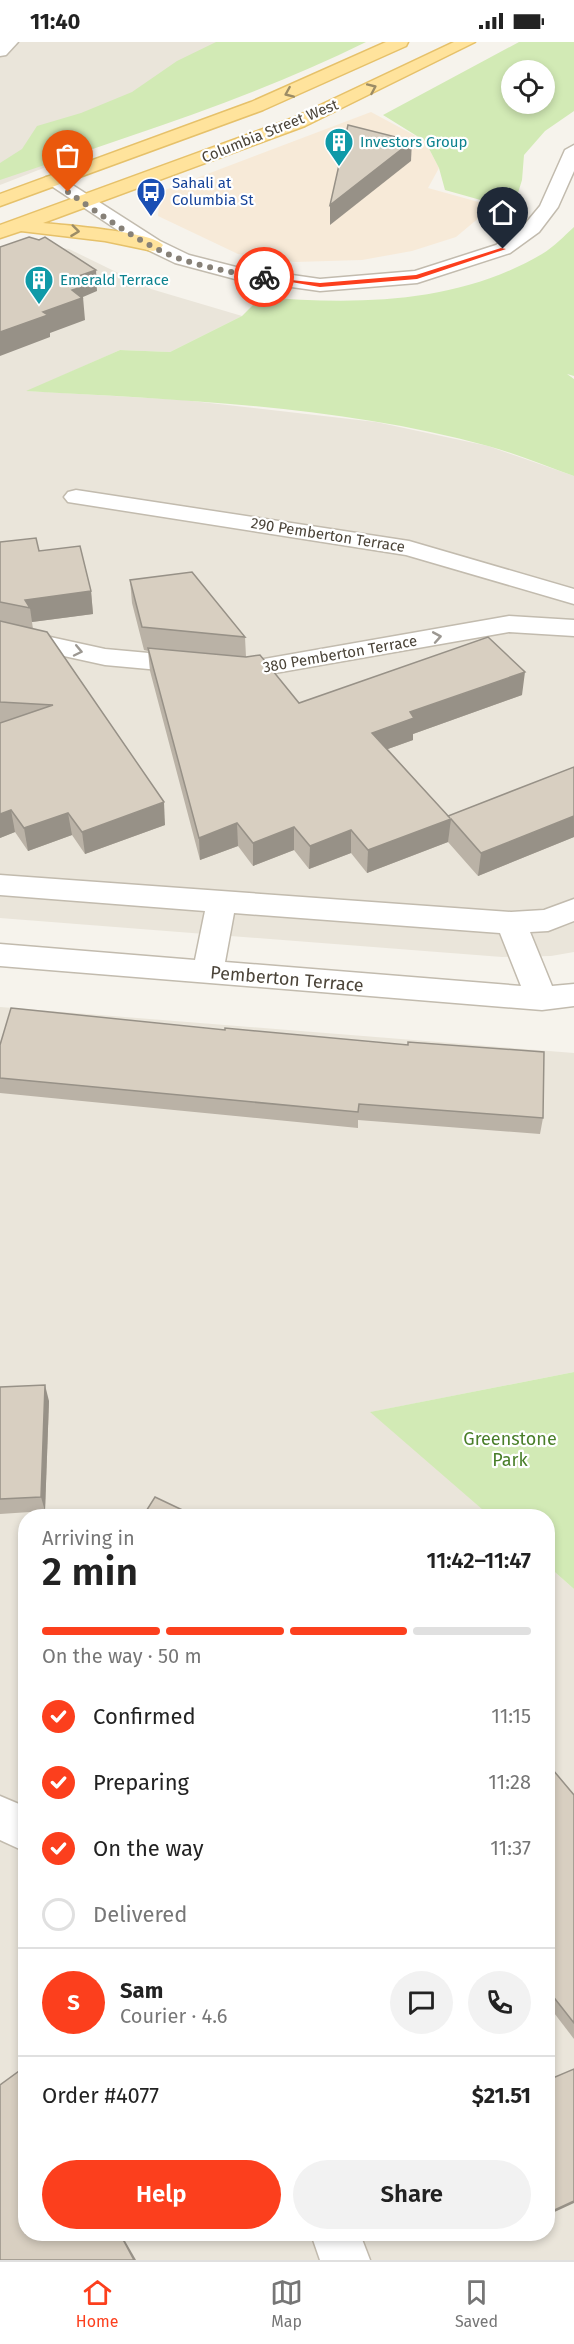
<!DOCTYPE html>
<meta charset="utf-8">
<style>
:root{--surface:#fff;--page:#f2f2f2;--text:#222;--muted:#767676;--line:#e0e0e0;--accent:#fc3f1d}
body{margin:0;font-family:"Fira Sans",sans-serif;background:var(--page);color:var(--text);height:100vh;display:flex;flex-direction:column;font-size:22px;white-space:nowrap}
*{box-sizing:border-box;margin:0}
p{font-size:20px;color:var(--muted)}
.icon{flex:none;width:33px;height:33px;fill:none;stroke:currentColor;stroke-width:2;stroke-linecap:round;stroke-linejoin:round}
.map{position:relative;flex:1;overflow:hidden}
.side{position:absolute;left:18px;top:1467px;width:537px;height:732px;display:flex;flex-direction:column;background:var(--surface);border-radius:24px;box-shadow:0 3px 9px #0003}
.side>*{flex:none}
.fabs{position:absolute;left:501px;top:18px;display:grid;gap:12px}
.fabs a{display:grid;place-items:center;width:54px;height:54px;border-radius:50%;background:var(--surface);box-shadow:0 3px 9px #0003;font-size:30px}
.pin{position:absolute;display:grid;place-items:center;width:51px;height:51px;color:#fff;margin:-62px -26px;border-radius:50% 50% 50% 0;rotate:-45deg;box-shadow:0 0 6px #0007}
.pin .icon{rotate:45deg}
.courier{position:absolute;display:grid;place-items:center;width:60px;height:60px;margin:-30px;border:4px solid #fc3f1d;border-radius:50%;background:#fff;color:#222;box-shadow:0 2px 8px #0007}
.headline em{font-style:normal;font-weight:600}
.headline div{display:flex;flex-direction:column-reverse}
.headline{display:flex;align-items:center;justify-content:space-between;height:102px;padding:0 24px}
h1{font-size:39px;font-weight:600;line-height:45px}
.bar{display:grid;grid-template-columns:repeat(4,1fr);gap:9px 6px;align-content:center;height:72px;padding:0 24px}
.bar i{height:8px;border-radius:4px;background:var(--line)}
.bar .current{background:var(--accent)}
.bar p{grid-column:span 4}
.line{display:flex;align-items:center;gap:15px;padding:0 24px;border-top:2px solid var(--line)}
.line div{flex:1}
.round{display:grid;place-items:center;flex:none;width:63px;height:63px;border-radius:32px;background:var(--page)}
ol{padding:0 24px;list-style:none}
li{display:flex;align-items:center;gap:18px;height:66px}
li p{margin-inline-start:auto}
li .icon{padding:6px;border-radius:50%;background:var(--accent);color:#fff;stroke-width:4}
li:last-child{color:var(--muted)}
li i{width:33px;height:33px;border:3px solid var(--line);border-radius:50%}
.primary-button{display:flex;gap:12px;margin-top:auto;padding:12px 24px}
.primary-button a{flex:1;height:69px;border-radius:36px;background:var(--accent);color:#fff;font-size:24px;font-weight:600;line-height:69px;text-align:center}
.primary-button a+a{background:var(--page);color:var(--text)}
.status{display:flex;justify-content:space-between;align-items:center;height:42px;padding:0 30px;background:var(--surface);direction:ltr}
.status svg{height:16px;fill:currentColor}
.tab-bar{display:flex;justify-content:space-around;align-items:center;height:84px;border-top:2px solid var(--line);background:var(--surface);font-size:16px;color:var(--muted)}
.tab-bar a{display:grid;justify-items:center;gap:3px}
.tab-bar .current{color:var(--accent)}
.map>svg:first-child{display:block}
.residential{fill:#eae5da}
.commercial{fill:#f7ead8}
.green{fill:#d2eab5;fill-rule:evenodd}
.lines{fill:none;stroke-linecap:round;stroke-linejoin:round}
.minor-casing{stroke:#c2bbae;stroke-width:3}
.major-casing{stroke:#e6c16a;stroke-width:3}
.minor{fill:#fff;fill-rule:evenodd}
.major{fill:#ffe39c;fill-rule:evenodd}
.wall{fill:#bab2a6}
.shaded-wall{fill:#979187}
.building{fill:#d8cfc1;stroke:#979187;stroke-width:1.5}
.oneway{stroke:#9c8c66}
.oneway2{stroke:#9c9892}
.route{fill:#fc3f1d}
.done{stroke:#878178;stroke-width:6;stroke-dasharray:0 10.8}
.labels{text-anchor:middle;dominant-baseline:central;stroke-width:4.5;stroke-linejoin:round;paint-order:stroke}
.far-street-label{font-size:15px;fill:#4b4439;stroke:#fff}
.far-culture-label{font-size:15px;fill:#0d838f;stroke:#fff;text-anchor:start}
.far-transit-label{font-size:15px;fill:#164399;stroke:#fff;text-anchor:start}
.street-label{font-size:18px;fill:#4b4439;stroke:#fff}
.park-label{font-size:18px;fill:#4a7f2a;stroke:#fff}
</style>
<div class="status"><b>11:40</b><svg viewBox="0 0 49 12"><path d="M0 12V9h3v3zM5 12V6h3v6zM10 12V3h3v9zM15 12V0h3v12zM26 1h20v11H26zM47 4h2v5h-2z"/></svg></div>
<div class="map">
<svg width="574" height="2218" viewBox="0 0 574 2218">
<rect width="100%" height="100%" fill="#f6f3ec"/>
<g class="residential">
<path d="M0 0H352L259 42 0 143Z"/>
<path d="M27 201 69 207 151 247 242 274 170 310 120 308 28 349 183 358 376 380 488 404 574 434V910L551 914 502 915 0 876V210Z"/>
<path d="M0 965 574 1011V1330L371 1370 491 1474H26V2192H548V1524L574 1547V2218H0Z"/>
</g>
<path class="commercial" d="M371 70 425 99 439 126 428 146 493 164 456 195 412 209 362 218 295 220 238 212 158 174 160 150Z"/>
<g class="green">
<path d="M216 0H366C249 58 123 96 0 138V121L22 107 37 84 81 71 132 50 177 19Z"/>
<path d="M519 0H574V69L545 89 524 113 522 138 513 167 445 148 439 126 425 99 383 73ZM512 28H544V62H512Z"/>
<path d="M574 185V334L567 332 574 337V434C545 424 517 412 488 404 338 363 180 358 26 349L120 308 170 310 242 274 261 255C357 263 457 262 542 212 554 205 564 194 574 185Z"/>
<path d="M574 1330V1547L548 1524V1474H490L370 1370Z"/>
</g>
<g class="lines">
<g class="minor-casing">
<g id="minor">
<path d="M0 0H18L6 13 0 14Z"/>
<path d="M574 103V129L558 165 539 190 510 211 417 241 320 249 235 237 175 221 146 207 44 139 46 135H60L160 199 189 213 236 225 320 237 415 229 496 203 525 182 540 164 565 108Z"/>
<path d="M76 448 409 499 574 547V562L406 513 68 460 64 455 68 450Z"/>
<path d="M509 574 574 578V594L509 590 247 636 105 623 0 600V584L105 607 247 620Z"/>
<path d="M0 833 511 870 544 868 574 857V879L548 889 530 890 552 944 574 942V964L542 968 0 924V902L195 918 205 869 0 853ZM234 871 500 891 521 944 225 920Z"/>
<path d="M0 1754 26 1765V1810L0 1798Z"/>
<path d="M311 2192H360L370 2218H320Z"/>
</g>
</g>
<g class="major-casing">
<g id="major">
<path d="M386 0H408L406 4 263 68 0 164V152L251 60Z"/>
<path d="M454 0H475L305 84 43 181C63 183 154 190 163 203L160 207 153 209 105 199 21 189 0 196V183L293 76Z"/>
</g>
</g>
<use href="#minor" class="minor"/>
<use href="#major" class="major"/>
</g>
<g class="wall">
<path d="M0 500 39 509 91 549 93 572 32 580 33 587 165 783 85 812 72 793 28 809 15 790 0 796Z"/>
<path d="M130 538 245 595 246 615 299 661 522 653 413 692V698L388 707 448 774 574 725V795L478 834 448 800 367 831 351 811 309 827 294 808 253 824 238 804 200 818 150 629 148 609 144 608 132 561Z"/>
<path d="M0 1003 543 1076 540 1092 358 1078V1086L0 1051Z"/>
<path d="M0 1345 49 1359 45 1469 0 1472Z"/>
<path d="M548 1722 574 1753V1997L548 1963Z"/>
</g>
<g class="shaded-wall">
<path d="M412 99 411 119 330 183V163Z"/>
<path d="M96 228 97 249 83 255 85 278 50 291V295L0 314V290L43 270 70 237Z"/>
<path d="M91 549 93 572 32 580 30 566 25 558Z"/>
<path d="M525 630 522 653 413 692V698L371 713 372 691 410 670Z"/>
<path d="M164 760 165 783 85 812 82 790Z"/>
<path d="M11 768 15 790 0 796V772Z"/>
<path d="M68 771 72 793 28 809 24 786Z"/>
<path d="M574 774V795L478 834 481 811Z"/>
<path d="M451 777 448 800 367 831 368 808Z"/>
<path d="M237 781 238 804 200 818 199 796Z"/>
<path d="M294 785V808L253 824V801Z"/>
<path d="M351 788V811L309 827 310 804Z"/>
<path d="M45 1343 49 1359 45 1469 41 1455Z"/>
<path d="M574 2159V2161L548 2173V2171Z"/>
<path d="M120 2192H121L136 2218H134Z"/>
</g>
<g class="building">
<path d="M348 83 412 99 330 163Z"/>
<path d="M29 195 39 198 45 195 96 228 70 237 82 245 72 248 82 256 43 270 48 273 0 290V205Z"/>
<path d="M36 496 39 509 80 504 91 549 25 558 30 566 0 560V500Z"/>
<path d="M192 530 245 595 142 585 130 538Z"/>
<path d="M0 579 47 590 164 760 82 790 68 771 24 786 11 768 0 772V681L53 663 0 660Z"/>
<path d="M488 595 525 630 410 670 414 676 372 691 450 776 448 774 574 725V774L481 811 451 777 368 808 351 788 310 804 294 785 253 801 237 781 199 796 148 606 246 615 260 613 299 661Z"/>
<path d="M11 966 225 988V986L408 1003V1000L544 1010 543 1076 359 1062 358 1070 0 1036V1003Z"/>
<path d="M45 1343 41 1455 0 1457V1345Z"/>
<path d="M155 1455 195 1474H143Z"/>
<path d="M548 1722 574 1753V1981L548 1948Z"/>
<path d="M26 2024V2192H120L134 2218H0V2043Z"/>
<path d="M574 2027V2159L548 2171V2038Z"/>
</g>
<defs><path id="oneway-chevron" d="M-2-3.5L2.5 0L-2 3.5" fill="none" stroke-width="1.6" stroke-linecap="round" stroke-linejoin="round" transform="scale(1.5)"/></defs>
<g class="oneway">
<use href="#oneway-chevron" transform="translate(372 46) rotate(-24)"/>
<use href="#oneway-chevron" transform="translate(289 51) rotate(157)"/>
<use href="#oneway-chevron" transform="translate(75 189) rotate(7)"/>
</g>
<g class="oneway2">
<use href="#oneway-chevron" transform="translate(437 595) rotate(-10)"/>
<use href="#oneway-chevron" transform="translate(78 609) rotate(12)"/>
</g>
<path class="route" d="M501 206 506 207 417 237 320 245 262 235 320 241 416 233Z"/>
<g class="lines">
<path class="done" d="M68 150C103 174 143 204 183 218 210 226 237 232 264 235"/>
</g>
<defs>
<g id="building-pin" transform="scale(1.5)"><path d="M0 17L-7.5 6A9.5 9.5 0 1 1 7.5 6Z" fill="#0f9aa8" stroke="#fff"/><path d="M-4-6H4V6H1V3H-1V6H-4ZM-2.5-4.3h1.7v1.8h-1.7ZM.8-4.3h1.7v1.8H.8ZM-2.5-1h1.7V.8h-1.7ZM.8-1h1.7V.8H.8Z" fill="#fff"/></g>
<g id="bus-pin" transform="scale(1.5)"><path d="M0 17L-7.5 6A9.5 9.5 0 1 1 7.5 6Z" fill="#1a4fb4" stroke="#fff"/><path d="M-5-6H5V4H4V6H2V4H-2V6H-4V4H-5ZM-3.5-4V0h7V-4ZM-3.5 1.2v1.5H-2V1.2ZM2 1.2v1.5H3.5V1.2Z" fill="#fff"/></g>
</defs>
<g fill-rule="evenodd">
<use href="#building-pin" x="339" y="100"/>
<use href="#bus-pin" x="151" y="150"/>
<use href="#building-pin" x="39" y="238"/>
</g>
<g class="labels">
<g class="far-street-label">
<text transform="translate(270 89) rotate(-22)">Columbia Street West</text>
<text transform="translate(328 493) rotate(9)">290 Pemberton Terrace</text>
<text transform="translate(340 612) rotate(-10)">380 Pemberton Terrace</text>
</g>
<g class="far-culture-label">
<text x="360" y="100">Investors Group</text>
<text x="60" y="238">Emerald Terrace</text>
</g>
<g class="far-transit-label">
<text x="172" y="141">Sahali at<tspan x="172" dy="17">Columbia St</tspan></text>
</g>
<g class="street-label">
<text transform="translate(287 937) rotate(5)">Pemberton Terrace</text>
</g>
<g class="park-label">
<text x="510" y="1397">Greenstone<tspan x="510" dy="21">Park</tspan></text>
</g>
</g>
</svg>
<div class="fabs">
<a><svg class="icon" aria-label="locate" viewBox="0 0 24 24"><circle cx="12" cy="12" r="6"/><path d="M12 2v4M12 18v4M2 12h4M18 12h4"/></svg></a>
</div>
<div class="pin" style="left:68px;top:150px;background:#ea580c"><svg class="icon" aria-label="bag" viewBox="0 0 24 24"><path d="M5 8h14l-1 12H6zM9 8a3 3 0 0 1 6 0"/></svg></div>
<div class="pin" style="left:503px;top:207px;background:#1f2937"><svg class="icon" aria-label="home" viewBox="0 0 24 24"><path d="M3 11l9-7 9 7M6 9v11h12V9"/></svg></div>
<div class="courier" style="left:264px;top:235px"><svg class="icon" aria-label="bike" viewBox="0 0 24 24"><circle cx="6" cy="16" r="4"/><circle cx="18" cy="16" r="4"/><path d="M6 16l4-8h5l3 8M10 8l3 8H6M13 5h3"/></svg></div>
<section class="side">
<div class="headline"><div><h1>2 min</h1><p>Arriving in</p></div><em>11:42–11:47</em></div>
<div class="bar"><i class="current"></i><i class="current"></i><i class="current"></i><i></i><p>On the way · 50 m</p></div>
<ol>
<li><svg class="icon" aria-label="check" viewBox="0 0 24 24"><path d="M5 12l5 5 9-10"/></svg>Confirmed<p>11:15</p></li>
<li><svg class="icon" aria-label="check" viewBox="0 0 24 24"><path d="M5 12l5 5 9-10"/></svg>Preparing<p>11:28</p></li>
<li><svg class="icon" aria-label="check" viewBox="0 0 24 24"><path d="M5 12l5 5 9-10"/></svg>On the way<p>11:37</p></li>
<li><i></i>Delivered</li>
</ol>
<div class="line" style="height:108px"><b class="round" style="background:var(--accent);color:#fff">S</b><div><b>Sam</b><p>Courier · 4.6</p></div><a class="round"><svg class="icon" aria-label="chat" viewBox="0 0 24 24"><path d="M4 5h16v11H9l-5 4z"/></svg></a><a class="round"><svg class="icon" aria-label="phone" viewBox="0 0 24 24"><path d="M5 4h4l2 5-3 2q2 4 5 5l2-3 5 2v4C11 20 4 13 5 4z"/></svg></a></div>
<div class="line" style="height:78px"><div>Order #4077</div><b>$21.51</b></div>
<div class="primary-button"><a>Help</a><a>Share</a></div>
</section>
</div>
<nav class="tab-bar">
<a class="current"><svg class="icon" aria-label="home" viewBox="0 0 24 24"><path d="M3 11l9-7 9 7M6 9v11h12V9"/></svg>Home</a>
<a><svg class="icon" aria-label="map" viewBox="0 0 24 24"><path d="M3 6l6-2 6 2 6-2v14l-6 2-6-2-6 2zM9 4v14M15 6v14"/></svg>Map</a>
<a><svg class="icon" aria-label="saved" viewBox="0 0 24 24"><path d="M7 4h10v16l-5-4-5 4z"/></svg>Saved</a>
</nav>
